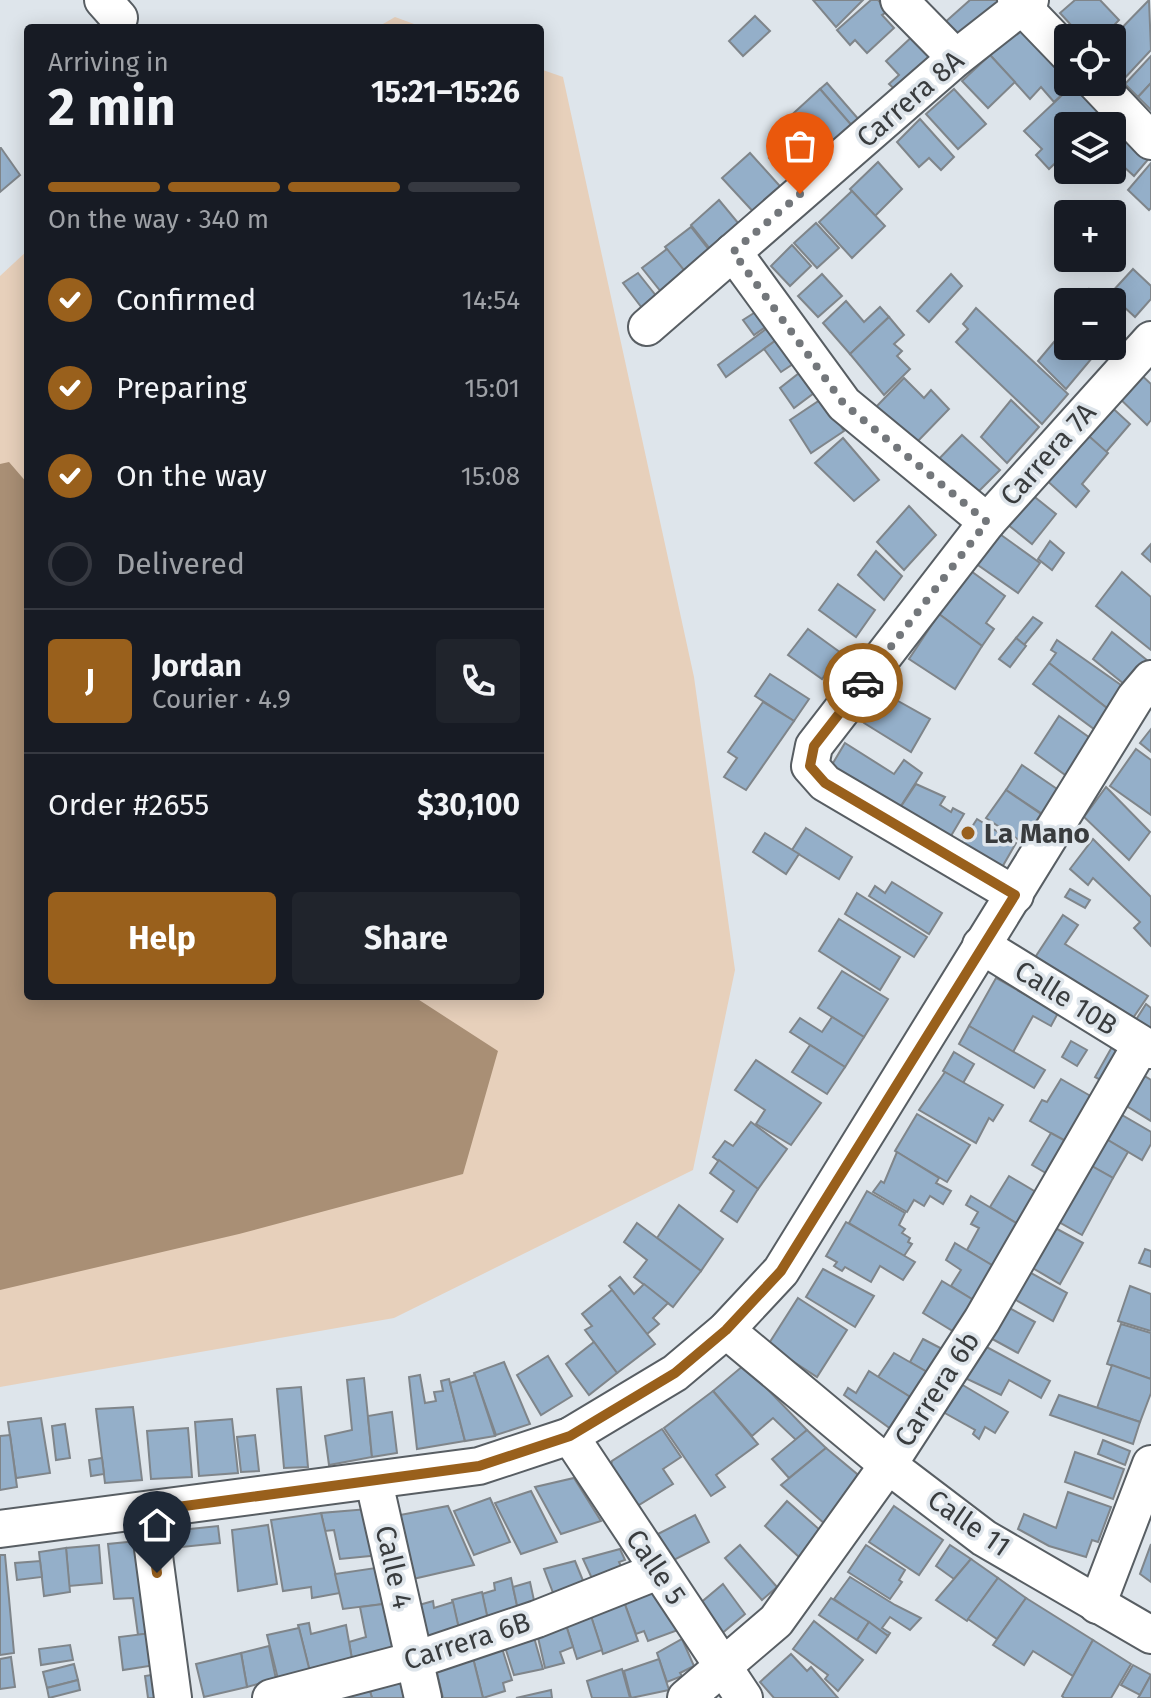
<!DOCTYPE html>
<meta charset="utf-8">
<style>
:root{--surface:#171b24;--page:#20242c;--text:#f1f3f6;--muted:#9ea1a6;--line:#363941;--accent:#99601c}
body{margin:0;font-family:"Fira Sans",sans-serif;background:var(--page);color:var(--text);height:100vh;display:flex;flex-direction:column;font-size:30px;white-space:nowrap}
*{box-sizing:border-box;margin:0}
p{font-size:26px;color:var(--muted)}
.icon{flex:none;width:44px;height:44px;fill:none;stroke:currentColor;stroke-width:2;stroke-linecap:round;stroke-linejoin:round}
.map{position:relative;flex:1;overflow:hidden}
.details{position:absolute;left:24px;top:24px;width:520px;height:976px;display:flex;flex-direction:column;background:var(--surface);border-radius:8px;box-shadow:0 4px 20px #0003}
.details>*{flex:none}
.buttons{position:absolute;left:1054px;top:24px;display:grid;gap:16px}
.buttons a{display:grid;place-items:center;width:72px;height:72px;border-radius:8px;background:var(--surface);box-shadow:0 4px 20px #0003;font-size:40px}
.pin{position:absolute;display:grid;place-items:center;width:68px;height:68px;color:#fff;margin:-82px -34px;border-radius:50% 50% 50% 0;rotate:-45deg;box-shadow:0 0 8px #0007}
.pin .icon{rotate:45deg}
.courier{position:absolute;display:grid;place-items:center;width:80px;height:80px;margin:-40px;border:6px solid #99601c;border-radius:50%;background:#fff;color:#222;box-shadow:0 2px 10px #0007}
.overview em{font-style:normal;font-weight:700}
.overview div{display:flex;flex-direction:column-reverse}
.overview{display:flex;align-items:center;justify-content:space-between;height:136px;padding:0 24px}
h1{font-size:52px;font-weight:700;line-height:60px}
.bar{display:grid;grid-template-columns:repeat(4,1fr);gap:12px 8px;align-content:center;height:96px;padding:0 24px}
.bar i{height:10px;border-radius:6px;background:var(--line)}
.bar .on{background:var(--accent)}
.bar p{grid-column:span 4}
.line{display:flex;align-items:center;gap:20px;padding:0 24px;border-top:2px solid var(--line)}
.line div{flex:1}
.round{display:grid;place-items:center;flex:none;width:84px;height:84px;border-radius:8px;background:var(--page)}
ol{padding:0 24px;list-style:none}
li{display:flex;align-items:center;gap:24px;height:88px}
li p{margin-inline-start:auto}
li .icon{padding:8px;border-radius:50%;background:var(--accent);color:#fff;stroke-width:4}
li:last-child{color:var(--muted)}
li i{width:44px;height:44px;border:4px solid var(--line);border-radius:50%}
.button{display:flex;gap:16px;margin-top:auto;padding:16px 24px}
.button a{flex:1;height:92px;border-radius:8px;background:var(--accent);color:#fff;font-size:32px;font-weight:700;line-height:92px;text-align:center}
.button a+a{background:var(--page);color:var(--text)}
.map>svg:first-child{display:block}
.green{fill:#e7d0bb}
.water{fill:#a98f75}
.building{fill:#94afc9;stroke:#7f858a;stroke-width:2}
.lines{fill:none;stroke-linecap:round;stroke-linejoin:round}
.minor-casing{stroke:#585e63;stroke-width:40}
.minor{stroke:#fff;stroke-width:36}
.done{stroke:#73777b;stroke-width:8;stroke-dasharray:0 14.4}
.route{stroke:#99601c;stroke-width:10}
.poi-dot{fill:#99601c;stroke:#dee5eb;stroke-width:3}
.labels{text-anchor:middle;dominant-baseline:central;stroke-width:7;stroke-linejoin:round;paint-order:stroke}
.street-label{font-size:28px;fill:#393c3e;stroke:#dee5eb}
.poi-label{font-size:28px;font-weight:bold;fill:#393c3e;stroke:#dee5eb;text-anchor:start}
</style>
<div class="map">
<svg width="1151" height="1698" viewBox="0 0 1151 1698">
<rect width="100%" height="100%" fill="#dee5eb"/>
<g class="green">
<path d="M395 17 425 28H376Z"/>
<path d="M540 69 563 77 694 677 735 970 693 1170 394 1318 0 1387V276L28 250V996H540Z"/>
</g>
<path class="water" d="M9 462 28 484V996H413L498 1051 463 1174 239 1234 0 1290V464Z"/>
<g class="building">
<path d="M813 0H863L836 27Z"/>
<path d="M871 0H878L888 11 882 15 894 28 867 53 855 40 850 45 837 30Z"/>
<path d="M970 0H997L1004 8 964 46 943 24Z"/>
<path d="M1075 0H1100L1119 20 1102 38H1083L1060 13Z"/>
<path d="M1149 0 1151 50 1122 81 1112 70V38Z"/>
<path d="M755 16 770 31 743 56 729 41Z"/>
<path d="M1022 25 1068 71V82H1076L1054 102 1041 87 1030 99 990 55Z"/>
<path d="M916 33 942 60 902 96 889 84 899 75 886 61Z"/>
<path d="M990 55 1015 82 988 108 962 81Z"/>
<path d="M1151 56V83L1138 97 1125 84Z"/>
<path d="M1076 82 1124 126 1112 137V126H1068V151L1049 169 1036 155 1042 149 1024 131Z"/>
<path d="M827 83 860 121 853 127 820 89Z"/>
<path d="M1151 83V110L1138 97Z"/>
<path d="M820 89 853 127 819 159 786 120Z"/>
<path d="M954 89 986 124 958 149 926 114Z"/>
<path d="M920 119 954 157 941 170 929 158 919 167 897 142Z"/>
<path d="M1129 131 1151 156 1134 176 1112 156V150Z"/>
<path d="M799 135 824 164 795 187 769 158Z"/>
<path d="M1 148 20 175 0 192V148Z"/>
<path d="M750 153 787 194 759 218 722 178Z"/>
<path d="M878 162 902 189 875 216 850 189Z"/>
<path d="M1151 163V208L1149 210 1128 190Z"/>
<path d="M852 191 885 226 852 258 819 222Z"/>
<path d="M719 200 749 236 718 259 691 225Z"/>
<path d="M816 223 839 248 817 268 794 243Z"/>
<path d="M691 227 717 260 691 279 665 247Z"/>
<path d="M792 245 811 266 790 286 771 266Z"/>
<path d="M667 249 691 279 666 298 642 268Z"/>
<path d="M1133 269 1151 286V299L1135 317 1110 294Z"/>
<path d="M638 273 661 302 645 312 623 283Z"/>
<path d="M822 274 842 296 818 317 798 296Z"/>
<path d="M951 274 962 286 929 322 917 311Z"/>
<path d="M1089 289 1102 302H1078Z"/>
<path d="M846 301 864 322 880 307 889 317 850 354 823 323Z"/>
<path d="M976 308 1068 394 1042 424 956 342 968 329 963 324Z"/>
<path d="M757 311 767 326 754 335 743 320Z"/>
<path d="M1112 311 1124 322 1112 336Z"/>
<path d="M889 317 904 335 894 344 902 351 897 356 910 369 884 395 850 354Z"/>
<path d="M770 326 779 338 726 377 718 365Z"/>
<path d="M1064 330 1068 334V346H1080L1092 358 1066 389 1038 361Z"/>
<path d="M779 338 796 362 781 372 764 349Z"/>
<path d="M1134 368 1151 384V420L1147 425 1114 393Z"/>
<path d="M803 370 818 390 794 408 780 388Z"/>
<path d="M904 378 924 398 931 390 949 409 915 444 876 407Z"/>
<path d="M823 398 844 431 811 453 790 420Z"/>
<path d="M1011 400 1039 427 1007 463 981 437Z"/>
<path d="M1106 402 1130 424 1106 452 1082 430Z"/>
<path d="M1082 430 1108 453 1082 484 1089 491 1076 507 1043 477Z"/>
<path d="M962 435 1000 470 972 498 935 463Z"/>
<path d="M843 438 879 480 854 501 815 463Z"/>
<path d="M1031 494 1056 514 1032 544 1007 524Z"/>
<path d="M909 506 936 535 904 570 877 542Z"/>
<path d="M997 532 1040 563 1018 593 975 563Z"/>
<path d="M1050 541 1064 553 1052 570 1038 559Z"/>
<path d="M1151 544V562L1142 554Z"/>
<path d="M876 551 902 576 884 600 858 575Z"/>
<path d="M971 571 1005 596 986 623 994 629 982 646 939 614Z"/>
<path d="M1122 572 1151 597V650L1096 606Z"/>
<path d="M838 584 875 610 856 637 819 610Z"/>
<path d="M939 614 982 646 955 689 909 659Z"/>
<path d="M1033 617 1042 623 1024 645 1016 638Z"/>
<path d="M808 629 841 653 822 679 788 655Z"/>
<path d="M1112 632 1148 661 1129 688 1093 659Z"/>
<path d="M1016 638 1026 646 1010 667 999 659Z"/>
<path d="M1057 640 1128 690 1112 712 1049 663 1056 653 1051 650Z"/>
<path d="M1049 663 1112 712 1098 732 1033 684Z"/>
<path d="M770 674 809 699 794 721 755 696Z"/>
<path d="M882 692 930 719 911 752 864 723Z"/>
<path d="M763 702 794 721 746 790 724 777 737 758 728 752Z"/>
<path d="M1059 716 1093 740 1068 777 1035 753Z"/>
<path d="M1151 729V752L1140 743Z"/>
<path d="M845 743 894 774 904 760 922 773 892 820 824 778Z"/>
<path d="M1136 749 1151 760V815L1110 786Z"/>
<path d="M1022 765 1060 791 1044 815 1006 790Z"/>
<path d="M916 784 945 797 940 805 951 812 953 808 964 814 942 851 892 820Z"/>
<path d="M1106 787 1150 832 1129 860 1084 817Z"/>
<path d="M1006 790 1041 814 1022 842 986 818Z"/>
<path d="M977 819 1016 843 997 876 957 850Z"/>
<path d="M806 828 852 857 839 879 792 850Z"/>
<path d="M765 833 799 854 786 874 753 852Z"/>
<path d="M1093 839 1151 897V946L1134 928 1140 922 1093 878 1088 885 1070 869Z"/>
<path d="M892 882 942 913 929 934 869 896 875 886 885 893Z"/>
<path d="M1070 889 1090 900 1085 908 1065 897Z"/>
<path d="M857 893 927 937 914 957 845 914Z"/>
<path d="M1063 915 1078 925 1065 944 1148 996 1129 1024 1032 962Z"/>
<path d="M839 919 900 957 880 990 819 951Z"/>
<path d="M842 971 888 999 864 1037 818 1008Z"/>
<path d="M996 978 1058 1013 1051 1026 1033 1016 1013 1052 969 1026Z"/>
<path d="M1146 1004 1151 1008V1038L1132 1026Z"/>
<path d="M832 1017 864 1037 845 1067 790 1032 800 1018 822 1032Z"/>
<path d="M969 1026 1045 1070 1034 1088 959 1044Z"/>
<path d="M1071 1041 1087 1050 1077 1066 1062 1057Z"/>
<path d="M810 1045 845 1067 827 1094 792 1072Z"/>
<path d="M1113 1045 1128 1053 1110 1085 1095 1077Z"/>
<path d="M954 1052 974 1064 963 1083 943 1071Z"/>
<path d="M756 1060 821 1103 791 1145 756 1124 765 1110 735 1090Z"/>
<path d="M1133 1069 1151 1080V1121L1115 1099Z"/>
<path d="M945 1072 1003 1105 993 1121 989 1118 976 1143 919 1110Z"/>
<path d="M1061 1079 1101 1102 1073 1146 1030 1121 1042 1100 1047 1102Z"/>
<path d="M1110 1108 1151 1132V1144L1142 1160 1096 1133Z"/>
<path d="M917 1114 970 1145 947 1182 895 1151Z"/>
<path d="M751 1122 787 1149 758 1189 713 1157 725 1141 733 1146Z"/>
<path d="M1051 1133 1075 1146 1056 1179 1032 1165Z"/>
<path d="M1096 1133 1128 1152 1113 1178 1081 1160Z"/>
<path d="M897 1152 939 1178 936 1183 951 1191 943 1204 930 1196 924 1206 914 1200 907 1212 873 1192 881 1181 884 1183Z"/>
<path d="M719 1160 758 1189 737 1222 721 1211 734 1191 710 1173Z"/>
<path d="M1081 1160 1113 1178 1082 1235 1050 1217Z"/>
<path d="M1009 1176 1046 1198 1026 1229 990 1207Z"/>
<path d="M867 1191 905 1213 899 1225 905 1229 902 1233 910 1238 908 1242 912 1244 904 1256 849 1223Z"/>
<path d="M971 1196 1026 1229 1000 1270 967 1250 979 1228 971 1224 978 1212 966 1205Z"/>
<path d="M679 1205 723 1239 701 1271 657 1238Z"/>
<path d="M846 1222 915 1262 903 1280 880 1266 871 1282 845 1267 842 1271 834 1266 837 1262 826 1256Z"/>
<path d="M637 1223 701 1271 673 1307 634 1277 647 1260 624 1242Z"/>
<path d="M1046 1223 1083 1243 1060 1284 1024 1263Z"/>
<path d="M955 1243 1000 1270 980 1304 951 1286 961 1270 946 1260Z"/>
<path d="M1145 1249 1151 1251V1267L1139 1263Z"/>
<path d="M1022 1268 1067 1293 1053 1321 1007 1295Z"/>
<path d="M823 1269 874 1296 855 1327 806 1297Z"/>
<path d="M620 1277 634 1294 644 1284 668 1303 653 1318 659 1324 647 1334 609 1286Z"/>
<path d="M942 1281 980 1304 961 1336 923 1313Z"/>
<path d="M1130 1286 1151 1294V1331L1118 1321Z"/>
<path d="M612 1290 655 1344 617 1373 585 1330 592 1326 582 1314Z"/>
<path d="M798 1298 847 1330 817 1377 768 1345Z"/>
<path d="M1002 1304 1035 1322 1018 1353 985 1335Z"/>
<path d="M1121 1324 1151 1333V1379L1107 1364Z"/>
<path d="M923 1339 948 1352 934 1376 910 1362Z"/>
<path d="M594 1342 617 1373 589 1395 566 1364Z"/>
<path d="M981 1344 1050 1381 1041 1398 1009 1380 1001 1395 963 1377Z"/>
<path d="M894 1353 934 1376 917 1401 878 1377Z"/>
<path d="M548 1356 572 1396 541 1415 517 1375Z"/>
<path d="M504 1362 530 1424 496 1435 474 1373Z"/>
<path d="M744 1365 807 1430 796 1440 773 1418 752 1436 713 1391Z"/>
<path d="M1112 1365 1151 1379V1393L1140 1422 1097 1408Z"/>
<path d="M869 1371 915 1400 895 1432 844 1395 848 1388 856 1393Z"/>
<path d="M420 1375 425 1403 436 1401 434 1392 443 1391 441 1381 449 1379 465 1441 417 1449 409 1377Z"/>
<path d="M475 1375 495 1436 465 1441 450 1383Z"/>
<path d="M364 1378 372 1457 329 1465 325 1436 352 1430 347 1380Z"/>
<path d="M961 1384 1008 1412 995 1433 985 1427 979 1439 973 1434 975 1430 943 1412Z"/>
<path d="M301 1387 308 1467 284 1468 277 1389Z"/>
<path d="M713 1391 758 1444 716 1475 725 1487 711 1496 664 1428Z"/>
<path d="M1059 1395 1140 1422 1133 1444 1050 1415Z"/>
<path d="M133 1407 142 1480 105 1483 96 1409Z"/>
<path d="M392 1412 397 1453 372 1457 368 1416Z"/>
<path d="M41 1418 50 1473 16 1478 8 1422Z"/>
<path d="M232 1419 238 1473 199 1476 195 1422Z"/>
<path d="M65 1424 70 1458 56 1460 52 1426Z"/>
<path d="M188 1428 192 1477 151 1479 147 1431Z"/>
<path d="M662 1429 681 1457 663 1469 673 1484 634 1508 610 1469 612 1461Z"/>
<path d="M807 1430 826 1448 789 1478 772 1459Z"/>
<path d="M10 1435 17 1487 0 1490V1436Z"/>
<path d="M255 1435 259 1471 241 1472 237 1437Z"/>
<path d="M1103 1440 1130 1451 1125 1465 1098 1454Z"/>
<path d="M826 1448 863 1479 826 1525 781 1485Z"/>
<path d="M1075 1452 1124 1469 1113 1499 1065 1482Z"/>
<path d="M102 1458 104 1474 91 1476 89 1460Z"/>
<path d="M574 1478 601 1521 561 1534 535 1487Z"/>
<path d="M531 1491 557 1542 521 1554 495 1503Z"/>
<path d="M1068 1492 1111 1507 1098 1542 1092 1540 1086 1557 1049 1546 1018 1529 1024 1514 1056 1528Z"/>
<path d="M490 1498 510 1542 474 1555 454 1511Z"/>
<path d="M787 1501 821 1531 799 1557 765 1526Z"/>
<path d="M448 1506 474 1565 413 1579 400 1515Z"/>
<path d="M894 1506 943 1540 919 1575 869 1542Z"/>
<path d="M368 1509 380 1555 340 1559 334 1530 325 1531 321 1513Z"/>
<path d="M321 1513 340 1593 312 1598 311 1587 283 1591 271 1520Z"/>
<path d="M695 1515 709 1542 668 1563 654 1536Z"/>
<path d="M268 1525 277 1584 238 1591 232 1530Z"/>
<path d="M218 1526 220 1543 182 1547 181 1530Z"/>
<path d="M147 1540 159 1632 138 1635 133 1598 114 1599 108 1544Z"/>
<path d="M1151 1544V1582L1140 1574Z"/>
<path d="M99 1545 102 1583 69 1586 66 1548Z"/>
<path d="M740 1545 777 1587 762 1600 725 1558Z"/>
<path d="M866 1545 905 1570 899 1580 902 1582 890 1599 848 1572Z"/>
<path d="M950 1545 971 1559 954 1579 936 1566Z"/>
<path d="M66 1548 70 1592 44 1596 39 1552Z"/>
<path d="M620 1549 625 1560 619 1562 624 1573 595 1585 583 1559Z"/>
<path d="M0 1555H5L14 1653 0 1655Z"/>
<path d="M971 1559 998 1578 967 1621 936 1600Z"/>
<path d="M40 1561 42 1577 17 1580 15 1563Z"/>
<path d="M575 1561 586 1588 555 1598 544 1569Z"/>
<path d="M382 1567 391 1603 343 1609 335 1574Z"/>
<path d="M850 1577 895 1605 921 1618 910 1630 890 1617 882 1628 890 1633 888 1636 834 1599Z"/>
<path d="M511 1578 518 1610 488 1620 482 1594 495 1590 494 1583Z"/>
<path d="M998 1578 1026 1598 997 1639 968 1619Z"/>
<path d="M530 1582 535 1605 518 1610 513 1587Z"/>
<path d="M723 1584 745 1614 720 1635 698 1605Z"/>
<path d="M655 1589 678 1630 648 1641 644 1631 636 1634 623 1599Z"/>
<path d="M482 1592 488 1620 459 1629 452 1600Z"/>
<path d="M831 1598 869 1622 857 1640 819 1615Z"/>
<path d="M1026 1598 1093 1640 1073 1676 1033 1651 1024 1665 993 1645Z"/>
<path d="M623 1599 638 1641 603 1654 590 1613Z"/>
<path d="M433 1601 434 1608 453 1602 459 1629 426 1640 419 1605Z"/>
<path d="M391 1603 402 1645 352 1659 349 1642 366 1637 360 1607Z"/>
<path d="M590 1613 602 1650 577 1659 565 1622Z"/>
<path d="M814 1621 863 1660 838 1691 825 1679 828 1675 793 1649Z"/>
<path d="M565 1622 573 1647 560 1652 564 1663 545 1668 537 1633Z"/>
<path d="M869 1622 888 1636 876 1653 857 1640Z"/>
<path d="M309 1623 311 1634 346 1625 352 1659 310 1672 298 1625Z"/>
<path d="M299 1628 310 1672 278 1679 267 1635Z"/>
<path d="M159 1632 162 1664 123 1670 119 1637Z"/>
<path d="M533 1634 543 1669 514 1675 504 1644Z"/>
<path d="M682 1639 694 1666 680 1673 682 1676 667 1682 657 1653Z"/>
<path d="M1093 1640 1131 1664 1111 1698H1064L1062 1696Z"/>
<path d="M70 1645 73 1660 41 1665 39 1649Z"/>
<path d="M501 1645 512 1680 503 1683 505 1691 483 1698 472 1654Z"/>
<path d="M269 1646 276 1679 247 1687 241 1653Z"/>
<path d="M241 1653 247 1687 204 1697 196 1664Z"/>
<path d="M472 1654 483 1698H443L435 1665Z"/>
<path d="M791 1654 807 1671 811 1667 838 1698H774L760 1682Z"/>
<path d="M11 1657 15 1687 0 1689V1659Z"/>
<path d="M659 1659 669 1690 631 1698 624 1671Z"/>
<path d="M74 1664 78 1680 47 1688 43 1672Z"/>
<path d="M1133 1665 1151 1675 1140 1695 1121 1685Z"/>
<path d="M622 1669 630 1698H592L587 1681Z"/>
<path d="M164 1673 161 1698H148L145 1676Z"/>
<path d="M406 1674 411 1698H372L368 1684Z"/>
<path d="M1151 1675V1698H1138L1140 1695Z"/>
<path d="M78 1680 80 1690 49 1698 47 1688Z"/>
<path d="M368 1684 372 1698H339Z"/>
<path d="M551 1690 552 1698H516Z"/>
</g>
<g class="lines">
<g class="minor-casing">
<g id="minor">
<path d="M103 0 119 18"/>
<path d="M899 0 956 58"/>
<path d="M1016 0 1068 54"/>
<path d="M1095 82 1151 141"/>
<path d="M733 252 844 404 987 522"/>
<path d="M647 327 956 58 1030 0"/>
<path d="M1015 895 825 783 810 766 814 746 987 522 1151 340"/>
<path d="M981 945 1151 1050"/>
<path d="M726 1330 888 1465 984 1538 1151 1635"/>
<path d="M570 1436 744 1698"/>
<path d="M374 1482 423 1698"/>
<path d="M148 1511 173 1698"/>
<path d="M0 1529 479 1466 570 1436 675 1373 726 1330 781 1271 1135 698 1151 679"/>
<path d="M1097 1605 1151 1464"/>
<path d="M271 1698 415 1660 537 1619 658 1571"/>
<path d="M686 1698 776 1621 888 1465 982 1320 1141 1045"/>
</g>
</g>
<use href="#minor" class="minor"/>
</g>
<g class="lines">
<path class="done" d="M800 194 733 252 844 404 987 522 863 683"/>
<path class="route" d="M157 1573 148 1511 479 1466 570 1436 675 1373 726 1330 781 1271 1015 895 825 783 810 766 814 746 863 683"/>
</g>
<circle class="poi-dot" cx="968" cy="833" r="8"/>
<g class="labels">
<g class="street-label">
<text transform="translate(910 99) rotate(-41)">Carrera 8A</text>
<text transform="translate(1048 454) rotate(-48)">Carrera 7A</text>
<text transform="translate(1066 998) rotate(32)">Calle 10B</text>
<text transform="translate(937 1389) rotate(-57)">Carrera 6b</text>
<text transform="translate(969 1523) rotate(35)">Calle 11</text>
<text transform="translate(394 1567) rotate(77)">Calle 4</text>
<text transform="translate(656 1567) rotate(56)">Calle 5</text>
<text transform="translate(467 1641) rotate(-18)">Carrera 6B</text>
</g>
<g class="poi-label">
<text x="984" y="833">La Mano</text>
</g>
</g>
</svg>
<div class="buttons">
<a><svg class="icon" aria-label="locate" viewBox="0 0 24 24"><circle cx="12" cy="12" r="6"/><path d="M12 2v4M12 18v4M2 12h4M18 12h4"/></svg></a>
<a><svg class="icon" aria-label="layers" viewBox="0 0 24 24"><path d="M12 4l9 5-9 5-9-5zM3 14l9 5 9-5"/></svg></a>
<a>+</a>
<a>−</a>
</div>
<div class="pin" style="left:800px;top:194px;background:#ea580c"><svg class="icon" aria-label="bag" viewBox="0 0 24 24"><path d="M5 8h14l-1 12H6zM9 8a3 3 0 0 1 6 0"/></svg></div>
<div class="pin" style="left:157px;top:1573px;background:#1f2937"><svg class="icon" aria-label="home" viewBox="0 0 24 24"><path d="M3 11l9-7 9 7M6 9v11h12V9"/></svg></div>
<div class="courier" style="left:863px;top:683px"><svg class="icon" aria-label="car" viewBox="0 0 24 24"><path d="M5 17H2v-5l4-1 3-4h7l3 4 3 1v5h-3M9 17h6M6 11h13"/><circle cx="7" cy="17" r="2"/><circle cx="17" cy="17" r="2"/></svg></div>
<section class="details">
<div class="overview"><div><h1>2 min</h1><p>Arriving in</p></div><em>15:21–15:26</em></div>
<div class="bar"><i class="on"></i><i class="on"></i><i class="on"></i><i></i><p>On the way · 340 m</p></div>
<ol>
<li><svg class="icon" aria-label="check" viewBox="0 0 24 24"><path d="M5 12l5 5 9-10"/></svg>Confirmed<p>14:54</p></li>
<li><svg class="icon" aria-label="check" viewBox="0 0 24 24"><path d="M5 12l5 5 9-10"/></svg>Preparing<p>15:01</p></li>
<li><svg class="icon" aria-label="check" viewBox="0 0 24 24"><path d="M5 12l5 5 9-10"/></svg>On the way<p>15:08</p></li>
<li><i></i>Delivered</li>
</ol>
<div class="line" style="height:144px"><b class="round" style="background:var(--accent);color:#fff">J</b><div><b>Jordan</b><p>Courier · 4.9</p></div><a class="round"><svg class="icon" aria-label="phone" viewBox="0 0 24 24"><path d="M5 4h4l2 5-3 2q2 4 5 5l2-3 5 2v4C11 20 4 13 5 4z"/></svg></a></div>
<div class="line" style="height:104px"><div>Order #2655</div><b>$30,100</b></div>
<div class="button"><a>Help</a><a>Share</a></div>
</section>
</div>
